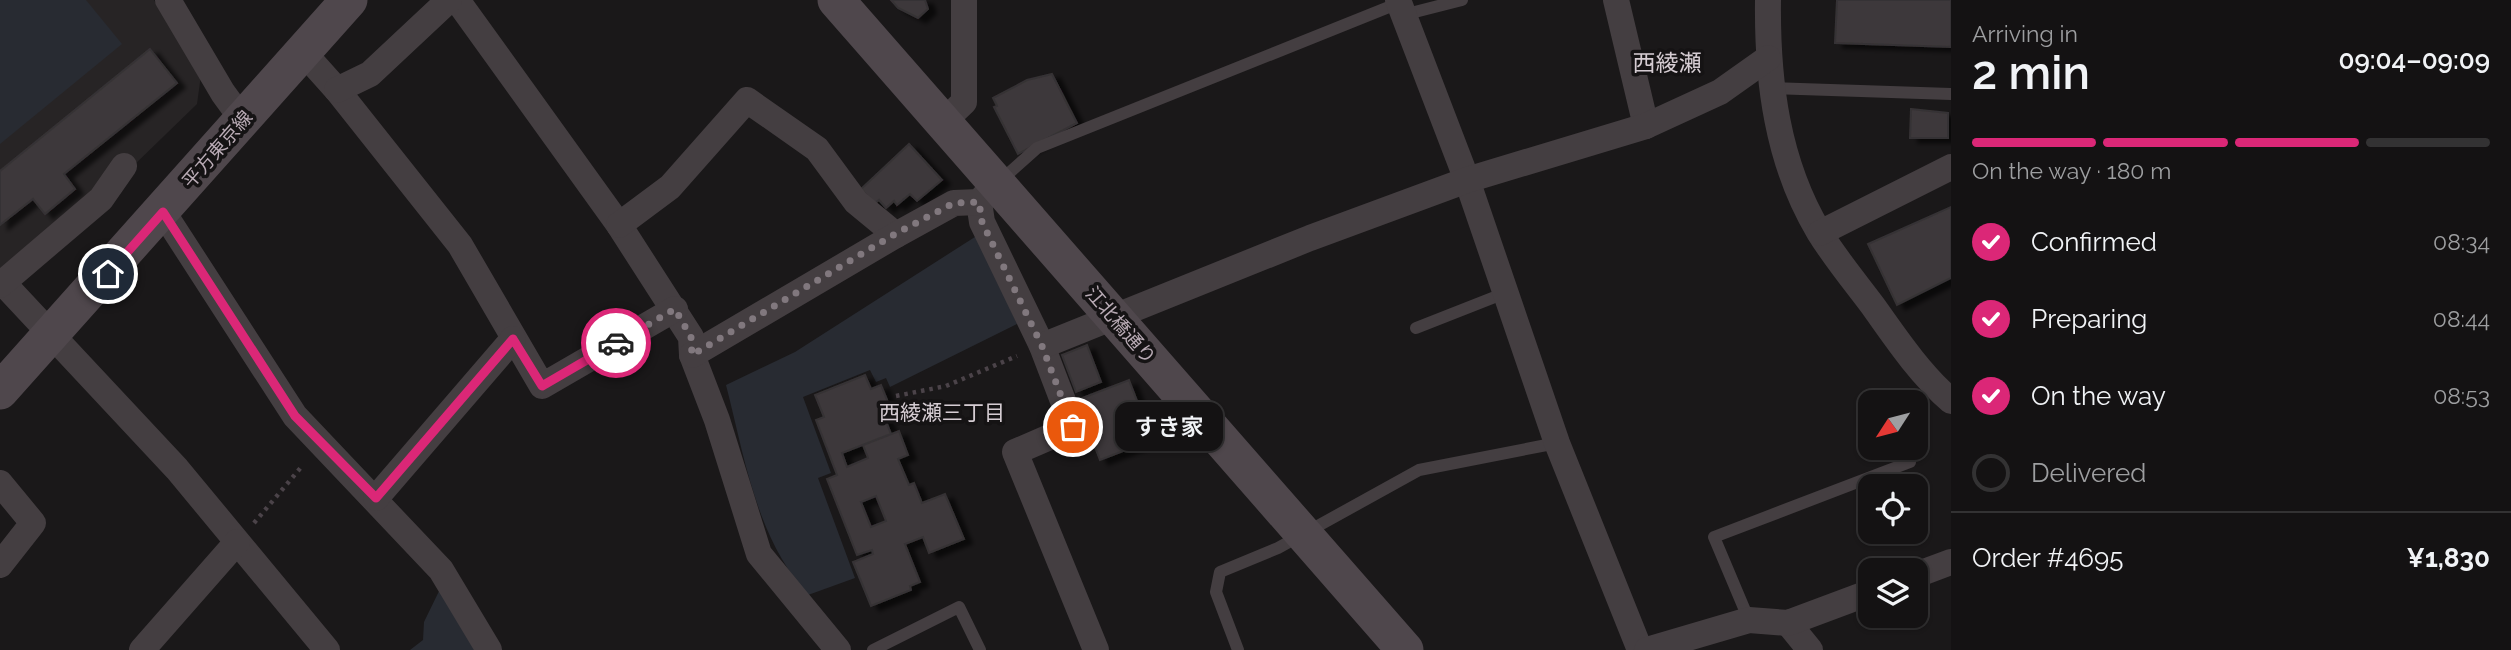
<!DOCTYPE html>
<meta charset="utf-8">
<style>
:root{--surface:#141213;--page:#212021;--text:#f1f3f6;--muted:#9d9ea0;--line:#333233;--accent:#db2777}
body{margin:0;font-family:Raleway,"Noto Sans JP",sans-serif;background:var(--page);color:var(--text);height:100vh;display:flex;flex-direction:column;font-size:26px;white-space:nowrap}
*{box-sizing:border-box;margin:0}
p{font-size:23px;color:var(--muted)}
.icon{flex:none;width:38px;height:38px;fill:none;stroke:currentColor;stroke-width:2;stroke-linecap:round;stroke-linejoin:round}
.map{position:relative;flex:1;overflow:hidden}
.side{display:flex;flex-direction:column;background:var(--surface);width:560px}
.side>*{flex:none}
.needle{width:46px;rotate:234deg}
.tools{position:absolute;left:1858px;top:390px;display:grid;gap:14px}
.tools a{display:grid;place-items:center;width:70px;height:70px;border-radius:14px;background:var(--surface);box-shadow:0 2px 5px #0004,0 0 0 2px var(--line);font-size:35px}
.pin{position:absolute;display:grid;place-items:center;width:60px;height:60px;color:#fff;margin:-30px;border:4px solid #fff;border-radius:50%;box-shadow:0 2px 7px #0007}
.courier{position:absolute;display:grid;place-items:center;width:70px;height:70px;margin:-35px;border:5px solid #db2777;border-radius:50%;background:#fff;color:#222;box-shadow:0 2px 9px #0007}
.bubble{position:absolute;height:49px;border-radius:14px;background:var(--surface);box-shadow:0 2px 5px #0004,0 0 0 2px var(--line);font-size:23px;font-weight:600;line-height:49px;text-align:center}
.overview em{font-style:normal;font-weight:600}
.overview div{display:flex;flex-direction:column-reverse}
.overview{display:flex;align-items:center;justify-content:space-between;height:119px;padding:0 21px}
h1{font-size:46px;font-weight:600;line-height:52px}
.bar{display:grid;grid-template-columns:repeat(4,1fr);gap:10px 7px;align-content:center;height:84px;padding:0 21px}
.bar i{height:9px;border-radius:5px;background:var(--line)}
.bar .active{background:var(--accent)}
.bar p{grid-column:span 4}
.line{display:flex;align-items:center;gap:18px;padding:0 21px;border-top:2px solid var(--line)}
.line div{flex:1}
ol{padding:0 21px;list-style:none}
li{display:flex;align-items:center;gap:21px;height:77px}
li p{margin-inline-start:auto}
li .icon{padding:7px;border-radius:50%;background:var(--accent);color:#fff;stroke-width:4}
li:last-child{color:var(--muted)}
li i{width:38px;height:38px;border:4px solid var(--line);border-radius:50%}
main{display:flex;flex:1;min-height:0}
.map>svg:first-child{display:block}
.built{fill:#272425}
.green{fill:#282b32}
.building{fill:#3c383a;stroke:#363234;stroke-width:2;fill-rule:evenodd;filter:url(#shadow)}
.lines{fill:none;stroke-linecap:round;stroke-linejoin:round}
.path{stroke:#4b4349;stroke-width:4.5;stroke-dasharray:3.5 5;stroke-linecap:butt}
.service{stroke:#443e41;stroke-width:12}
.minor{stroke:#443e41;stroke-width:26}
.secondary{stroke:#4f474c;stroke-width:37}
.done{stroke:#81787e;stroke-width:7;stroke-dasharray:0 12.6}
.route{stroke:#db2777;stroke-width:9}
.labels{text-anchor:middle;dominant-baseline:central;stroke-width:7;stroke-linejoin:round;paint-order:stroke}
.street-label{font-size:19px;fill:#b9abb5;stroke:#151314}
.neighbourhood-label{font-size:21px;fill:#d5ccd2;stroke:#151314}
.quarter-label{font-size:23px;fill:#d5ccd2;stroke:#151314}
</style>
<main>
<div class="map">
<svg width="1951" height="650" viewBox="0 0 1951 650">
<defs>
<filter id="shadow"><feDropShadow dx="8" dy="4.5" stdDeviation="2" flood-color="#0009"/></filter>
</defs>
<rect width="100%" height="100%" fill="#1a1819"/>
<path class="built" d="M0 0H154L201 75 197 104 132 167 0 272Z"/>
<g class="green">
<path d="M0 0H86L122 44 0 144Z"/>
<path d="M978 235 1017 324 890 387 886 378 876 382 870 370 803 397 831 473 818 478 855 578 808 595C756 537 745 459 726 385L795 352Z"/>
<path d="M442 585 484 650H410L423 640 424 622Z"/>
</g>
<g class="building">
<path d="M891 0H925L928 9 918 18 898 8Z"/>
<path d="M1837 0H1951V47L1835 43Z"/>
<path d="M150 49 177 83 64 174 75 189 45 214 33 199 0 225V171Z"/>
<path d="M1052 74 1077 123 1018 154 994 107 997 106 993 98 1027 80Z"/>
<path d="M1911 109 1948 113V138H1910Z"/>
<path d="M909 144 942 180 917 201 910 194 897 205 894 201 886 208 879 200 874 204 861 189Z"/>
<path d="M1951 207V278L1897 305 1868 244Z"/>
<path d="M1087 345 1101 382 1076 392 1062 355Z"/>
<path d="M865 375 871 389 881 385 892 412 884 416 891 434 842 453 847 467 868 458 863 445 899 431 908 455 898 459 909 485 914 483 922 503 945 494 964 539 929 553 923 537 905 544 920 582 910 586 911 590 871 606 853 562 873 554 872 550 857 555 827 479 837 475 816 420 824 417 815 395ZM876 496 886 521 871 527 861 502Z"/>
<path d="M1129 380 1152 440 1100 460 1077 400Z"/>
</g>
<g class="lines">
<g class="path">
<path d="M896 396 946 386 1017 356"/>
<path d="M254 523 303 465"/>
</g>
<g class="service">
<path d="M1403 15 1462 0"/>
<path d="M1772 88 1951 94"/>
<path d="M999 182 1037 148 1399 3"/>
<path d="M1416 328 1505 293"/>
<path d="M1749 620 1714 537 1910 462"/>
<path d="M873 650 959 607 980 650"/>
<path d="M1238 650 1216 592 1220 572 1278 548 1419 470 1557 443"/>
</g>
<g class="minor">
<path d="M168 0 223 93 242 119"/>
<path d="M457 0 619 225 691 337 692 355 717 420 759 554 838 650"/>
<path d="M1398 0 1467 180 1557 443 1640 650"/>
<path d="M1616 0 1646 126"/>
<path d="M1768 0C1767 81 1777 162 1819 232 1835 258 1855 282 1873 306 1897 340 1920 374 1951 401"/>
<path d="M303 52 337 90 460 245 542 386 675 309"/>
<path d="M337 90 370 74 449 0"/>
<path d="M944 121 964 102V0"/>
<path d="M979 202 982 222 1042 346 1073 427 1015 452 1096 650"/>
<path d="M163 212 295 416 441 570 489 650"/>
<path d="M619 225 670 187 747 100 817 149 856 202 896 235"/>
<path d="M1820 233 1951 167"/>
<path d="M3 283 177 469 327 650"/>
<path d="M0 285 101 199 124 166"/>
<path d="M1042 346 1310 238 1467 180 1646 126 1720 92 1768 58"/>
<path d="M692 355 896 235 954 203 979 202 989 191"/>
<path d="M0 483 33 523 0 565"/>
<path d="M376 498 513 339"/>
<path d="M1916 575 1951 562"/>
<path d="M1788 623 1810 650"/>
<path d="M142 650 237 542"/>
<path d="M1647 650 1749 620 1788 623 1871 592"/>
</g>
<g class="secondary">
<path d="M836 0 1405 650"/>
<path d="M0 391 349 0"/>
</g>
</g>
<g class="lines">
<path class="done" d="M616 343 675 309 691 337 692 355 895 234 954 203 979 202 982 222 1042 346 1073 427"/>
<path class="route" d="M108 274 163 212 295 416 376 498 513 339 542 386 616 343"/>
</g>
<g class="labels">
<g class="street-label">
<text transform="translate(217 149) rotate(-49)">平方東京線</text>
<text transform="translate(1121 325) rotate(49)">江北橋通り</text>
</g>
<g class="neighbourhood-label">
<text x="942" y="412">西綾瀬三丁目</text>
</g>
<g class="quarter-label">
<text x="1667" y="62">西綾瀬</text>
</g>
</g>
</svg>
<div class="tools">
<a><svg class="needle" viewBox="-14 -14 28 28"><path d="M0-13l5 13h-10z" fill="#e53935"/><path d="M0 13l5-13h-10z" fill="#9d9ea0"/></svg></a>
<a><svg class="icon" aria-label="locate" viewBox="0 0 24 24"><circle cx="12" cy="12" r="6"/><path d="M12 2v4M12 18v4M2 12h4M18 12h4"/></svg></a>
<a><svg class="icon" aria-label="layers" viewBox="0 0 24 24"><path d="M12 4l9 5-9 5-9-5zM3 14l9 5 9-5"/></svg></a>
</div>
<div class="pin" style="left:1073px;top:427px;background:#ea580c"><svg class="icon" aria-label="bag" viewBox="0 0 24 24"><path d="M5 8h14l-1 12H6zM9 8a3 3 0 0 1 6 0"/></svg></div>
<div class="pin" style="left:108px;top:274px;background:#1f2937"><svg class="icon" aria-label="home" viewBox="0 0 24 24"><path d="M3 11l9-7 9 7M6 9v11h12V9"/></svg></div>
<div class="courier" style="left:616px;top:343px"><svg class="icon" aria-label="car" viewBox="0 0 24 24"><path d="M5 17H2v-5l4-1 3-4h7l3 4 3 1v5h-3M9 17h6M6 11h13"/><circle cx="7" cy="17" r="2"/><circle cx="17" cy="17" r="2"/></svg></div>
<div class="bubble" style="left:1115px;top:402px;width:108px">すき家</div>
</div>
<section class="side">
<div class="overview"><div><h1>2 min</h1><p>Arriving in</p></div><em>09:04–09:09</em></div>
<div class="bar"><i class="active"></i><i class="active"></i><i class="active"></i><i></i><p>On the way · 180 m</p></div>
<ol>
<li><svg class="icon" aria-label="check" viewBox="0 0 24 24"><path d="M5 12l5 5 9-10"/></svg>Confirmed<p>08:34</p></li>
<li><svg class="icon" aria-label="check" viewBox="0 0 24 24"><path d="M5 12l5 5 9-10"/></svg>Preparing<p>08:44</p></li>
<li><svg class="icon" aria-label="check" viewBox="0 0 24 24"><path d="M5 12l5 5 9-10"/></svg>On the way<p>08:53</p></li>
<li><i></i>Delivered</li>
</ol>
<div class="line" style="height:91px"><div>Order #4695</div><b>¥1,830</b></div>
</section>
</main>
